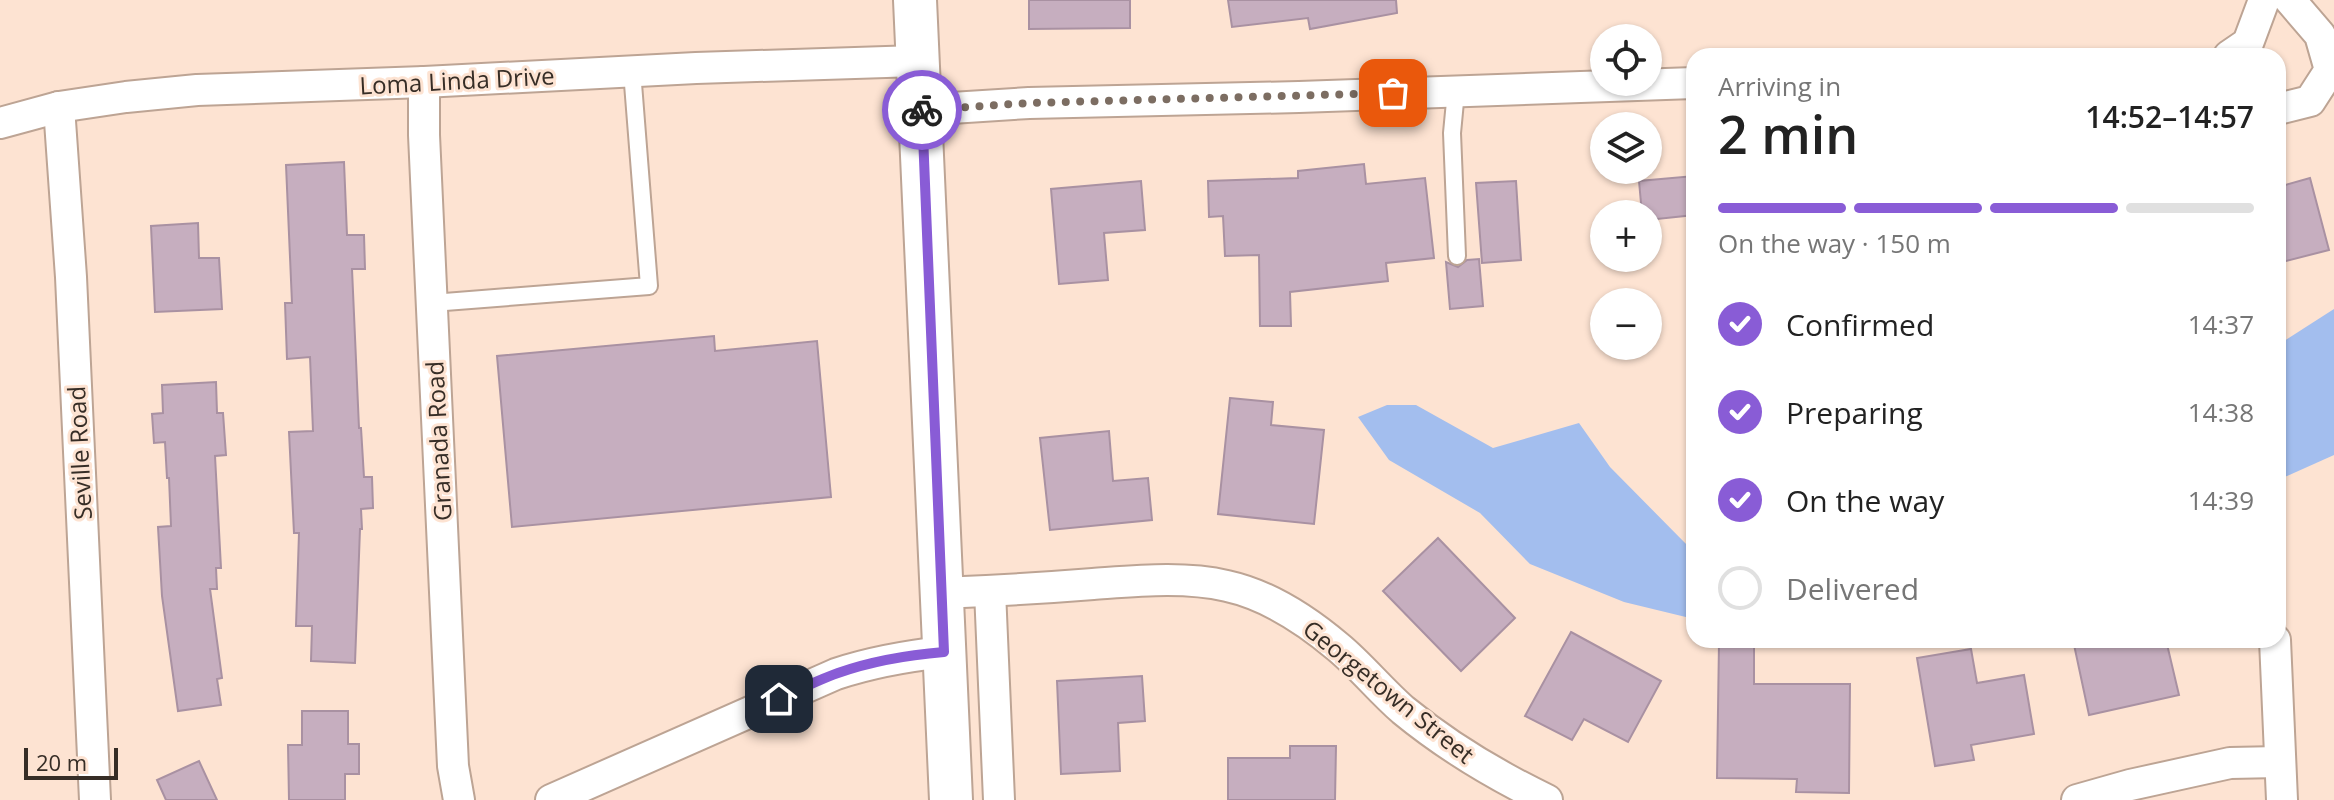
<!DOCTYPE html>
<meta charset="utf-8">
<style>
:root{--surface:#fff;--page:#f6f6f6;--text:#222;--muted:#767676;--line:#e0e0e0;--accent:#895cd6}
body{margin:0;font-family:"Open Sans",sans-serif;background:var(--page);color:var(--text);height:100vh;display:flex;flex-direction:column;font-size:30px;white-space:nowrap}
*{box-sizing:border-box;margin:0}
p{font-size:26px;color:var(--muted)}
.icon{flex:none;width:44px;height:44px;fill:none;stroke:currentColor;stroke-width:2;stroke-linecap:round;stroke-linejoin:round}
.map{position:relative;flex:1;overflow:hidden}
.side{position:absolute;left:1686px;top:48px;width:600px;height:600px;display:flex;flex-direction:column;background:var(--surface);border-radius:24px;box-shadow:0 2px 6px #0004}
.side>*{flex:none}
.buttons{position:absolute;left:1590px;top:24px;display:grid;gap:16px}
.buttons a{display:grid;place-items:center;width:72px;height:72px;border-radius:50%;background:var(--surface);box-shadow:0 2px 6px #0004;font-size:40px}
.scale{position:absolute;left:24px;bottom:20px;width:94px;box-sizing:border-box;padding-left:8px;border:4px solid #362d26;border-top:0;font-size:22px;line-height:28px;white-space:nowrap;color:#362d26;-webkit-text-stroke:6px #fde3d2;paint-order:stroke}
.pin{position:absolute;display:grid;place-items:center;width:68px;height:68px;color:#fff;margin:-34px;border-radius:16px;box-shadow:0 4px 12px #0006}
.courier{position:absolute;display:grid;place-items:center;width:80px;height:80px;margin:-40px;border:6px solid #895cd6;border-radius:50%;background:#fff;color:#222;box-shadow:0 2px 10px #0007}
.head em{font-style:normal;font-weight:600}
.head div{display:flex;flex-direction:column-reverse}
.head{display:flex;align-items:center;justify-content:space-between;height:136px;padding:0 32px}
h1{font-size:52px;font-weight:600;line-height:60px}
.bar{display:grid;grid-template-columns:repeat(4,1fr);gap:12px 8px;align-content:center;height:96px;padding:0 32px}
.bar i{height:10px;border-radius:6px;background:var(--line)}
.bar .active{background:var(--accent)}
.bar p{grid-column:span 4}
ol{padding:0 32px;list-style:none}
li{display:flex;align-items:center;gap:24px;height:88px}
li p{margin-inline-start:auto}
li .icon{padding:8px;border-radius:50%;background:var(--accent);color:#fff;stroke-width:4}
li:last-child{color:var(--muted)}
li i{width:44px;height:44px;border:4px solid var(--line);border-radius:50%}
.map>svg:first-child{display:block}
.water{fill:#a3beee}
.building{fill:#c6aebf;stroke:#a991a2;stroke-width:2}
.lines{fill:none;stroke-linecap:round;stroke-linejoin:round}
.lane-casing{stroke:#bda494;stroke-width:20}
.street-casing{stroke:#bda494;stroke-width:34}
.secondary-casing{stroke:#bda494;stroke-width:46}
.lane{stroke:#fff;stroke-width:16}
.street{stroke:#fff;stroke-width:30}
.secondary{stroke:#fff;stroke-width:42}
.done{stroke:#7c6d62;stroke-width:8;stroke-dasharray:0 14.4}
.route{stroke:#895cd6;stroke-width:10}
.labels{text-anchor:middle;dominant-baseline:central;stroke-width:6;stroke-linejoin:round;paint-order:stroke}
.street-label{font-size:24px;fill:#362d26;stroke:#fde3d2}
</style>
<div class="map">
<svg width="2334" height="800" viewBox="0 0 2334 800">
<rect width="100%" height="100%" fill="#fde3d2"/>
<g class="water">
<path d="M2334 309V455L2278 480V345Z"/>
<path d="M1387 405H1416L1493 448 1579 423 1610 467 1688 546 1694 547V619L1624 602 1530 564 1480 513 1389 460 1358 417Z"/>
</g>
<g class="building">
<path d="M1029 0H1130V28L1029 29Z"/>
<path d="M1228 0H1396L1397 13 1310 29 1308 18 1232 27Z"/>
<path d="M344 162 347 235H364L365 269H352L359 428H361L364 477H372L373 508 361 509 362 529H360L355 663 311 661 312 626H296L299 533H294L289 432 313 431 310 357 287 359 285 303H292L286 165Z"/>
<path d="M1364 164 1366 184 1425 178 1434 258 1386 263 1388 281 1290 292 1291 326H1260L1259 255 1225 256 1223 216 1209 217 1208 181 1298 178V171Z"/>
<path d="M1694 176V215L1648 220V214H1642L1639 181Z"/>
<path d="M2310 178 2329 250 2278 263V187Z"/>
<path d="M1141 181 1145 230 1104 233 1108 280 1059 284 1051 189Z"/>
<path d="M1516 181 1521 260 1482 263 1476 183Z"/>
<path d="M198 223 199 258H219L222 309 155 312 151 226Z"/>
<path d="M1479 259 1483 306 1450 309 1446 262 1458 267 1467 260Z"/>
<path d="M714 336 715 351 817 341 831 497 512 527 497 356Z"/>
<path d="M216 382 217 413H223L226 455 215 456 221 568H216L217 589H210L222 678 217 679 221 705 178 711 162 596 158 527 171 526 169 478H167L165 442 154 443 152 414 163 413 162 385Z"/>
<path d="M1230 398 1273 402 1271 425 1324 430 1314 524 1218 514Z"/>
<path d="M1109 431 1113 481 1148 478 1152 520 1050 530 1040 438Z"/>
<path d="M1438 538 1515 618 1461 671 1383 591Z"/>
<path d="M1571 632 1661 681 1628 742 1584 719 1572 740 1525 716Z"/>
<path d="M2073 640H2166L2179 695 2089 715Z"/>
<path d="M1719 643H1754V684H1850L1849 793 1796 792 1797 779 1717 778Z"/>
<path d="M1971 649 1977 683 2024 675 2034 734 1971 745 1974 760 1935 766 1917 658Z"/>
<path d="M1142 676 1145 721 1118 723 1120 771 1061 774 1057 681Z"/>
<path d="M302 711H348V744H359V774H345V800H289L288 745H302Z"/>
<path d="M1290 746H1336L1335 800H1228V758H1290Z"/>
<path d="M199 761 217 800H166L157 780Z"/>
</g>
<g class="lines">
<g class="lane-casing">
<g id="lane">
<path d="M1456 91 1452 133 1457 256"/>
<path d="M432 303 649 286 632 71"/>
</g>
</g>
<g class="street-casing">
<g id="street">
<path d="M2229 56 2248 43 2264 0"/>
<path d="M424 82V135L453 766 459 800"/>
<path d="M59 107 71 277 95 800"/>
<path d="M2278 109 2310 101 2330 70 2320 35 2290 0"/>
<path d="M920 110 1029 103 1299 97 1694 83"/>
<path d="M0 123 59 107 126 97 197 90 424 82 696 68 917 61"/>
<path d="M990 591 999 800"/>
<path d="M941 593C992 591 1043 588 1093 584 1136 581 1184 576 1227 586 1268 595 1306 620 1338 647 1361 666 1380 690 1403 710 1448 747 1495 775 1547 800"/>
<path d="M2275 640 2282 800"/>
<path d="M551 800 836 674C872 662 907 656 944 652"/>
<path d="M2077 800 2130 785 2230 763 2279 762"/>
</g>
</g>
<g class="secondary-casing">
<path id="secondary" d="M915 0 951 800"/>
</g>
<use href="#lane" class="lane"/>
<use href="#street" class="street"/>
<use href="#secondary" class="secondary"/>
</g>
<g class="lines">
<path class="done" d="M922 110 1029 103 1393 93"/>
<path class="route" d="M779 699C798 690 818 680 838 673 872 661 908 655 944 652L922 110"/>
</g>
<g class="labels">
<g class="street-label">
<text transform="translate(457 80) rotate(-3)">Loma Linda Drive</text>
<text transform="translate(438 441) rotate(-93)">Granada Road</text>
<text transform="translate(79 453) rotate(-93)">Seville Road</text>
<text transform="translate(1389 691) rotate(39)">Georgetown Street</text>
</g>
</g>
</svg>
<div class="buttons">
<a><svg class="icon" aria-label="locate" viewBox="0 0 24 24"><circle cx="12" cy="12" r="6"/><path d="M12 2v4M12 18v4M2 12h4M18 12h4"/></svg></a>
<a><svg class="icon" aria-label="layers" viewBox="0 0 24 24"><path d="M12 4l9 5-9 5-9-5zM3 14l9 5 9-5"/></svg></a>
<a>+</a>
<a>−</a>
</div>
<div class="scale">20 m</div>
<div class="pin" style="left:1393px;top:93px;background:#ea580c"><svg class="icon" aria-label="bag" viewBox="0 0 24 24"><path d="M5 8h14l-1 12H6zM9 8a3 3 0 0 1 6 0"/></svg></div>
<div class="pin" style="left:779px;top:699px;background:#1f2937"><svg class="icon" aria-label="home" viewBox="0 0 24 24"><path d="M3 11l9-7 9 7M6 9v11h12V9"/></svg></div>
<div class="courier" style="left:922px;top:110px"><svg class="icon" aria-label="bike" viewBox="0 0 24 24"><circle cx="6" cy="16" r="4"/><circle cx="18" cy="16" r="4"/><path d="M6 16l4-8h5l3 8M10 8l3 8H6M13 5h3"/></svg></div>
<section class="side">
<div class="head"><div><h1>2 min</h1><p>Arriving in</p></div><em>14:52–14:57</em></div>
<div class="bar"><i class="active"></i><i class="active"></i><i class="active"></i><i></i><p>On the way · 150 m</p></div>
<ol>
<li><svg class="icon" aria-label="check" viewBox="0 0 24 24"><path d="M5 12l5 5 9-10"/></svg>Confirmed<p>14:37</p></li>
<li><svg class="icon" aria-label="check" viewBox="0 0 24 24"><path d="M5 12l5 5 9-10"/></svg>Preparing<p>14:38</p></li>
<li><svg class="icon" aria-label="check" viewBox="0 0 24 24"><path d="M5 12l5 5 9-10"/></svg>On the way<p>14:39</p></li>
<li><i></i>Delivered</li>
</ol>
</section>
</div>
